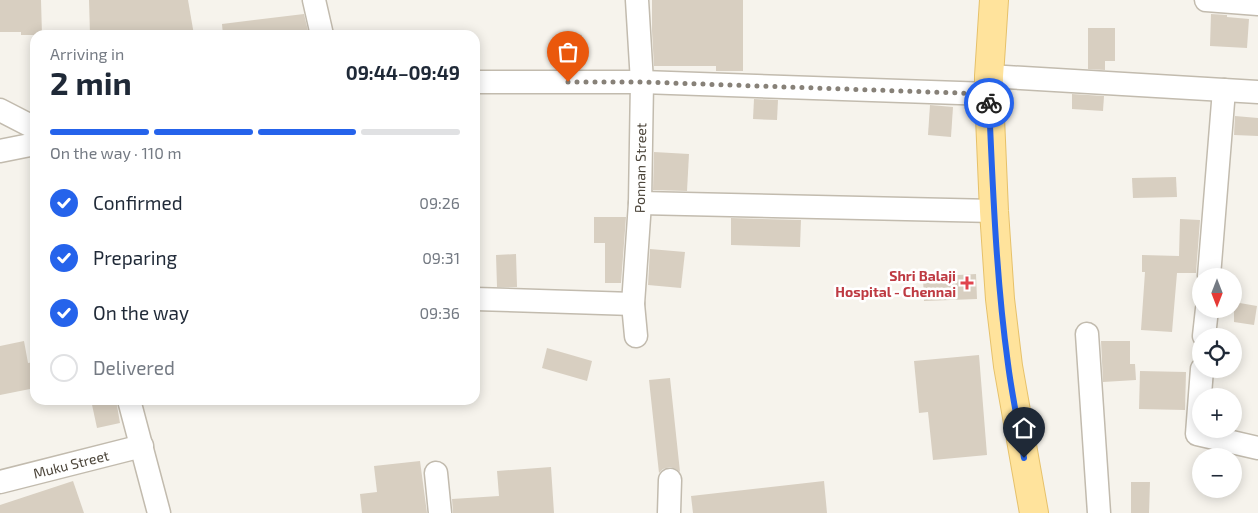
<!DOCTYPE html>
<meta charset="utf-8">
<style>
:root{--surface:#fff;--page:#f2f2f3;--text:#1f2937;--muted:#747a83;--line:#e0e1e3;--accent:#2563eb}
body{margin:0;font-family:"Exo 2",sans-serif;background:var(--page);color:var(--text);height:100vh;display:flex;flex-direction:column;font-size:19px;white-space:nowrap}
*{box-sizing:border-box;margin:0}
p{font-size:16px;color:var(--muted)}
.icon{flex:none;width:28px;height:28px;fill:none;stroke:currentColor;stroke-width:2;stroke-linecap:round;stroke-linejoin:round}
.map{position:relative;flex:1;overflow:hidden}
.drawer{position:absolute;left:30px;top:30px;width:450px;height:375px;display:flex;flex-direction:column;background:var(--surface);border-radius:15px;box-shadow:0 2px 12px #0003}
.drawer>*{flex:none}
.needle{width:32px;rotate:180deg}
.buttons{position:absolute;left:1192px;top:268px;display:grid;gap:10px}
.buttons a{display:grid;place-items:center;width:50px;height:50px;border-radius:50%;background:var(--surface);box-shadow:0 2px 12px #0003;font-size:25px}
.pin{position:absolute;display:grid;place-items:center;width:42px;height:42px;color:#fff;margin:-51px -21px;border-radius:50% 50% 50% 0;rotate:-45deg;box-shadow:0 0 5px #0007}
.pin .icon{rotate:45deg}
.courier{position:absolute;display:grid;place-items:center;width:50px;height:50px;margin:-25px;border:4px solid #2563eb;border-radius:50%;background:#fff;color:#222;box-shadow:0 1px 6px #0007}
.headline em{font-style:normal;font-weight:700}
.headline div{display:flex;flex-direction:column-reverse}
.headline{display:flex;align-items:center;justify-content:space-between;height:85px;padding:0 20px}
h1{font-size:32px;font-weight:700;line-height:38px}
.bar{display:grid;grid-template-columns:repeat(4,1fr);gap:8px 5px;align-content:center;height:60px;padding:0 20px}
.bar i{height:6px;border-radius:4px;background:var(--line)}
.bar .active{background:var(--accent)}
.bar p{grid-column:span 4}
ol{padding:0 20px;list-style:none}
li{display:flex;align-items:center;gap:15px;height:55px}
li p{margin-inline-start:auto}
li .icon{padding:5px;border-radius:50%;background:var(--accent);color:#fff;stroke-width:4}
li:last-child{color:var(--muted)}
li i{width:28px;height:28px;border:2px solid var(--line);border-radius:50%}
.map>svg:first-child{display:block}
.building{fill:#d8cfc1}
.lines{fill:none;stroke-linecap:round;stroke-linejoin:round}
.minor-casing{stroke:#c2bbae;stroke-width:25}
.primary-casing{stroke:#e6c16a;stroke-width:30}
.minor{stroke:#fff;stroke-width:22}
.primary{stroke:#ffe39c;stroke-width:28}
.done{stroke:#878178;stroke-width:5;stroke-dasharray:0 9}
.route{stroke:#2563eb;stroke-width:6}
.health-dot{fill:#e0444e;stroke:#fff;stroke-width:2}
.labels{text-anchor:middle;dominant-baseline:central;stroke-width:5;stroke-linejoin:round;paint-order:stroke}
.street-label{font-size:14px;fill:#4b4439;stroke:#fff}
.health-label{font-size:14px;font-weight:bold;fill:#be3a42;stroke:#fff;text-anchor:end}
</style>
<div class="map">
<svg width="1258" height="513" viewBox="0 0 1258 513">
<rect width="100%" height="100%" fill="#f6f3ec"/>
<g class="building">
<path d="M0 0H41L42 35H21V32H0Z"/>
<path d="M89 0H188L194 35H90Z"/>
<path d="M652 0H743V71H716V66H654L652 31Z"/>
<path d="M304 14 309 35H223L222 24Z"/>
<path d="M1211 14 1227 15V17L1249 19 1247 48 1210 46Z"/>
<path d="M1088 28H1115V61H1105V70L1088 69Z"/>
<path d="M560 33 582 35 580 60 558 58Z"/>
<path d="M1072 94 1104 96 1103 111 1072 109Z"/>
<path d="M754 99 778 100 777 120 753 119Z"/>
<path d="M930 105 953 107 951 137 928 135Z"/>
<path d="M1235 116 1258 118V136L1234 135Z"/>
<path d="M654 152 689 154 687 191 653 190Z"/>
<path d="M1176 177 1177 197 1133 198 1132 178Z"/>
<path d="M594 217H626L621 283H605V243H594Z"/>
<path d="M731 218 801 220 800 247 731 245Z"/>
<path d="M1180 219 1200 220 1196 273H1177L1172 332 1141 330 1145 272H1142V255L1179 256Z"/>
<path d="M650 249 685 252 681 288 648 285Z"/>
<path d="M516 254 517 287H497L496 255Z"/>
<path d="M976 274 977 299 924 301 923 277Z"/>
<path d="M1234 302 1257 306 1254 325 1234 322Z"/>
<path d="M24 341 28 363 35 362V388L0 395V346Z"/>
<path d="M1101 341H1130V364H1135L1136 380 1103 382Z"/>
<path d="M547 348 592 361 587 381 542 368Z"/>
<path d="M979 355 987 455 933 460 928 412 919 413 914 361Z"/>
<path d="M1140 371 1186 372 1185 410 1139 409Z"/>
<path d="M670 378 680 472 676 469 670 467 663 469 659 473 649 380Z"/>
<path d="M91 400H116L120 423 97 428Z"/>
<path d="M420 461 427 513H362L360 494 377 492 374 466Z"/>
<path d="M551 467 554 513H453L452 499 499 496 497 471Z"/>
<path d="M73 481 84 513H0V505Z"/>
<path d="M824 481 827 513H693L691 496Z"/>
<path d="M1131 482H1150L1149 513H1131Z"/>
</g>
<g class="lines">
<g class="minor-casing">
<g id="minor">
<path d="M314 0 322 35"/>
<path d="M1206 0 1258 4"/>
<path d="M989 76 1258 92"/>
<path d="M475 82H642L989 94"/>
<path d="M0 110 35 128"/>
<path d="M0 151 35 144"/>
<path d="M640 203 994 211"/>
<path d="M1209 276 1224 90"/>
<path d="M475 299 633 304"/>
<path d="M1087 334 1099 513"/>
<path d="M636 336 633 304 640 203 642 82 637 0"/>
<path d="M1204 336 1207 309"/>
<path d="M1202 369 1197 434 1258 448"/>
<path d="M129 400 159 513"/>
<path d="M436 473 440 513"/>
<path d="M0 482 142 446"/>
<path d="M669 513 670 480"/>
</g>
</g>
<g class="primary-casing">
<path id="primary" d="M994 0 989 76V94L994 211 1000 299 1008 366 1034 513"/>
</g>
<use href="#minor" class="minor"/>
<use href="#primary" class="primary"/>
</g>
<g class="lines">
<path class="done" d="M568 82H642L989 94V103"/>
<path class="route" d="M989 103C993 190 996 277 1008 364 1012 396 1019 427 1024 458"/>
</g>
<path class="health-dot" d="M964.5 275.5h5v5h5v5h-5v5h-5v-5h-5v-5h5z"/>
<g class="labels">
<g class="street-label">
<text transform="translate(640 168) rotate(-89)">Ponnan Street</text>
<text transform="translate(71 464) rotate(-14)">Muku Street</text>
</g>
<g class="health-label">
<text x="956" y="275">Shri Balaji<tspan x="956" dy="16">Hospital - Chennai</tspan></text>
</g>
</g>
</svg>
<div class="buttons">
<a><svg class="needle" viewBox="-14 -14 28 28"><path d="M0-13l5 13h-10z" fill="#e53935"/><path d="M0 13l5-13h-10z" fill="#747a83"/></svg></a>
<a><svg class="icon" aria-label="locate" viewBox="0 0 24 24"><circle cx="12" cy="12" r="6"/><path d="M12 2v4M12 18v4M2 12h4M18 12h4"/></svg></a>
<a>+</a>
<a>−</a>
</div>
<div class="pin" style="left:568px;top:82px;background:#ea580c"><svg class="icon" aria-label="bag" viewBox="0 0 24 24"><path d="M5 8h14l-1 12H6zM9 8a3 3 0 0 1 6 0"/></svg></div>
<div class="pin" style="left:1024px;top:458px;background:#1f2937"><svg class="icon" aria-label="home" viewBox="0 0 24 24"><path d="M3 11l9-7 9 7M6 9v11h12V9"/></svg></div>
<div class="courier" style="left:989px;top:103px"><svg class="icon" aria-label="bike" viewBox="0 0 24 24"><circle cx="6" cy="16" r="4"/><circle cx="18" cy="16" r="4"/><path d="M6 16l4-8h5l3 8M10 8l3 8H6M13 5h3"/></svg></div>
<section class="drawer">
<div class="headline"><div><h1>2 min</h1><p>Arriving in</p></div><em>09:44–09:49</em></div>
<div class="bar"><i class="active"></i><i class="active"></i><i class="active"></i><i></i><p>On the way · 110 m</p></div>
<ol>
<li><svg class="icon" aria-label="check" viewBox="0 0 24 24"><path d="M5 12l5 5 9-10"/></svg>Confirmed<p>09:26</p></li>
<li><svg class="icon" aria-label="check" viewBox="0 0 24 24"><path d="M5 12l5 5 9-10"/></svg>Preparing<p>09:31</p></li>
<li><svg class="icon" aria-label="check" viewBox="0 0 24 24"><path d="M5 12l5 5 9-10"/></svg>On the way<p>09:36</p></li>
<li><i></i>Delivered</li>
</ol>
</section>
</div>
